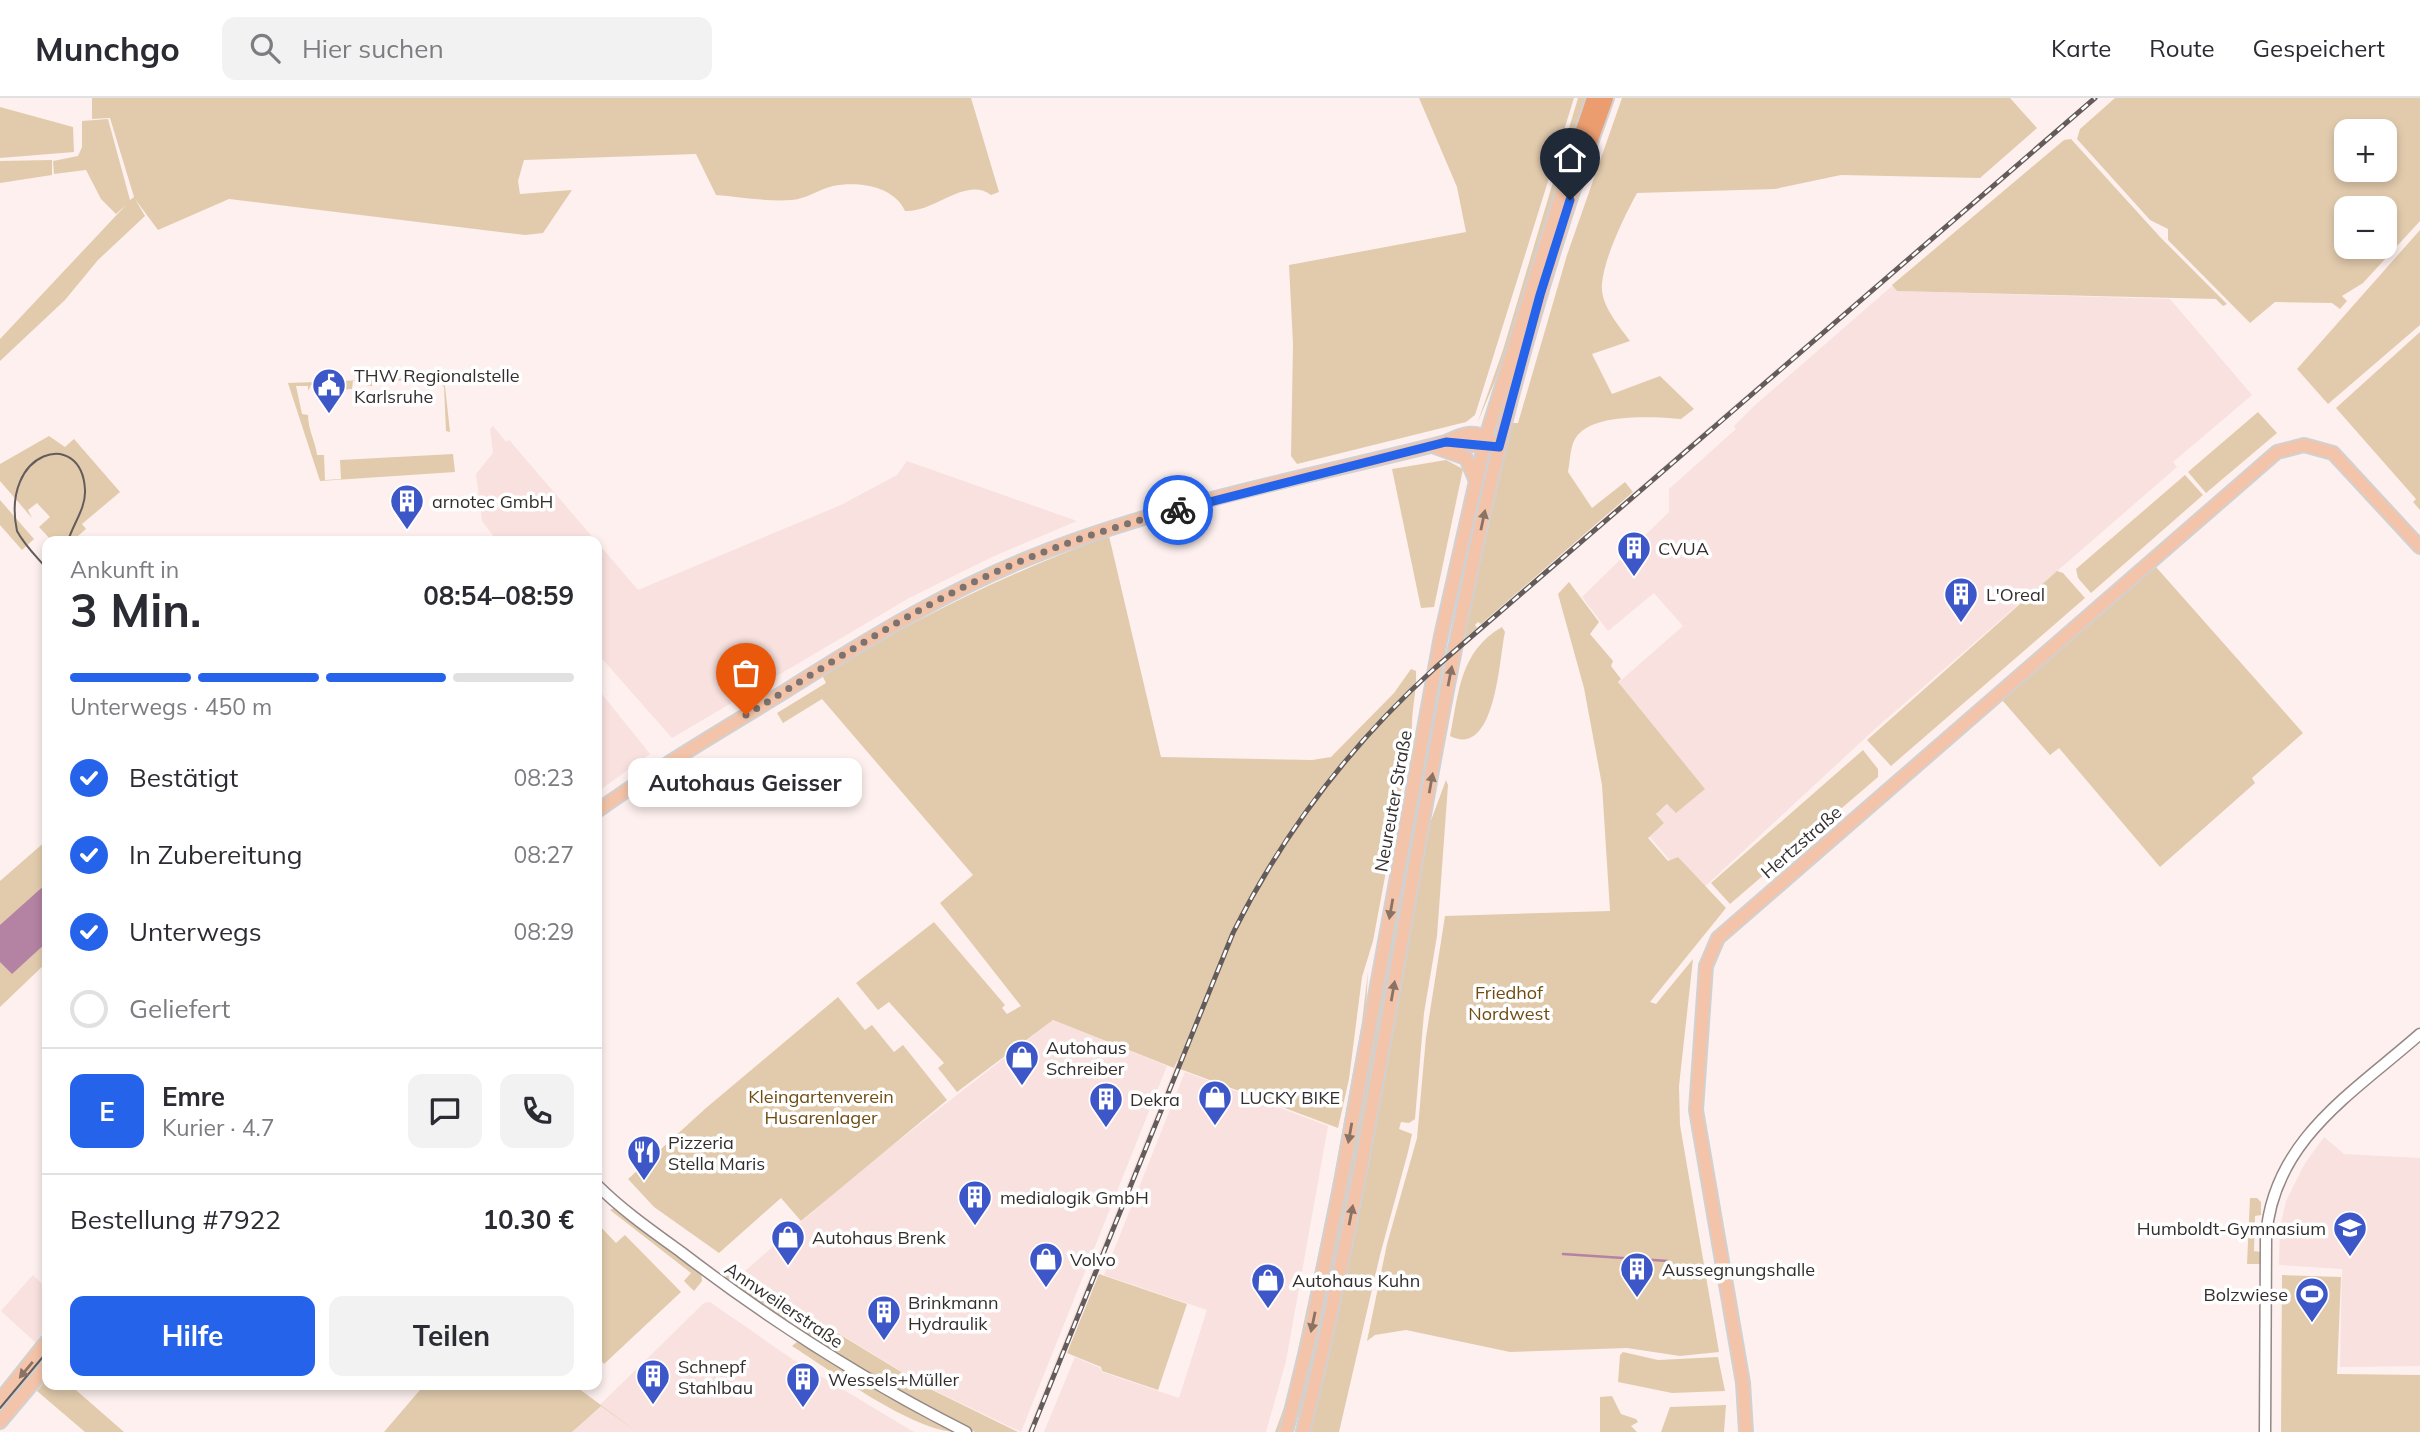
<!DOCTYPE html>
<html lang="de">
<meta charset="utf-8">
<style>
:root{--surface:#fff;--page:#f2f2f3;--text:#2b2b33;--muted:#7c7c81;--line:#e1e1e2;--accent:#2563eb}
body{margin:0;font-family:Mulish,sans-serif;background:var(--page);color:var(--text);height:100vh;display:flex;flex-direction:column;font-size:26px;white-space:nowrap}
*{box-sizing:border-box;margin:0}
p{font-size:23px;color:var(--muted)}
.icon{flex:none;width:38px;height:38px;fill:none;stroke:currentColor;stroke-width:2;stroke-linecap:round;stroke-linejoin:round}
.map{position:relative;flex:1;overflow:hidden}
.drawer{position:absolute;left:42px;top:438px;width:560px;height:854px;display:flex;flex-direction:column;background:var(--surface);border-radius:14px;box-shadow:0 4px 10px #0003}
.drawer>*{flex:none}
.fabs{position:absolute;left:2334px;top:21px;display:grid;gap:14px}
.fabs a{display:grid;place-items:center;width:63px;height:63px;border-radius:14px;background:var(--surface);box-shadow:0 4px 10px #0003;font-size:35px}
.pin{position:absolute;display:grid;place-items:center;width:60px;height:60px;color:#fff;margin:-72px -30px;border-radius:50% 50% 50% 0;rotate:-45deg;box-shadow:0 0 7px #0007}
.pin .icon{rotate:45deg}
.courier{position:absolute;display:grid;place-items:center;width:70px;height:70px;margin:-35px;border:5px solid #2563eb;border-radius:50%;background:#fff;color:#222;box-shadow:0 2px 9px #0007}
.bubble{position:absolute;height:49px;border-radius:14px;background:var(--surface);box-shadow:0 4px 10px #0003;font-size:23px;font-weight:700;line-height:49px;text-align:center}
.head em{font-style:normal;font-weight:700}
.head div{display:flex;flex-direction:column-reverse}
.head{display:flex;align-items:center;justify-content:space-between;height:119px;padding:0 28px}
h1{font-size:46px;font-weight:700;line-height:52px}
.bar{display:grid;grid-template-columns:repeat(4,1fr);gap:10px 7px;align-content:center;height:84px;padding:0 28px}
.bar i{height:9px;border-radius:5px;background:var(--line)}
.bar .active{background:var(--accent)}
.bar p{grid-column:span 4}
.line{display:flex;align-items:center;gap:18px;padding:0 28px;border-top:2px solid var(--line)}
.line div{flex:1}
.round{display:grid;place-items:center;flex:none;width:74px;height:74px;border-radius:14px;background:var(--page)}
ol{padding:0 28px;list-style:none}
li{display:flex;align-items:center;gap:21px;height:77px}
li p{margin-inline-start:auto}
li .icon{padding:7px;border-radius:50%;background:var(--accent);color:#fff;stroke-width:4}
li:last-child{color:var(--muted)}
li i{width:38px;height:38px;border:4px solid var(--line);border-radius:50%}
.button{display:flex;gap:14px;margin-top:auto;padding:14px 28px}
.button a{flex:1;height:80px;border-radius:14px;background:var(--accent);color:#fff;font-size:28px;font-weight:700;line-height:80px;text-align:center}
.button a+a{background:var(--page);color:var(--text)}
header{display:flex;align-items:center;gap:42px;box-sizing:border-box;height:98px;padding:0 35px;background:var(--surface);border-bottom:2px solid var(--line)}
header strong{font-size:33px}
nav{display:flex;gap:38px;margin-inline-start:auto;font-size:24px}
.search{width:490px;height:63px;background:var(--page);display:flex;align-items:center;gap:18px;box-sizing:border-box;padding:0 24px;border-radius:14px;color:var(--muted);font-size:26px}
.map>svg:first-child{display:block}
.built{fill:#f8e1de}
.green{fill:#e2cbad;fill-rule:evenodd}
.water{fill:#b482a3}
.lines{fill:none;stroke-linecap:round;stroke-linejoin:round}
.stream{stroke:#b482a3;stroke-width:2.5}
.minor-casing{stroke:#948786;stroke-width:13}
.major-casing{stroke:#d2d1d1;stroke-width:16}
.highway-casing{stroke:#d2d1d1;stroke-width:18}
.minor{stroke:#fff;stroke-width:10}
.major{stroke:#f3c4a9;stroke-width:12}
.highway{stroke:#eb9d70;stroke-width:14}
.tram{stroke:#635c5b;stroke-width:2}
.rail-casing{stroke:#635c5b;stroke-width:5}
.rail{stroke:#fff;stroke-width:2.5;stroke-dasharray:8;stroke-linecap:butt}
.oneway{fill:#8a7265}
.done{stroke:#7a7371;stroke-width:7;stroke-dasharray:0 12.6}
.route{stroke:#2563eb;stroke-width:9}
.labels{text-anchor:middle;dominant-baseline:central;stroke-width:7;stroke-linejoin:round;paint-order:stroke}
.poi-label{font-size:18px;fill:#342f2e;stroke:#fff;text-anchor:start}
.street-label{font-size:18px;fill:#342f2e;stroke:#fff}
.park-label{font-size:18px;fill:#704c13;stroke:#fff}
</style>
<header>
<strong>Munchgo</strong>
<div class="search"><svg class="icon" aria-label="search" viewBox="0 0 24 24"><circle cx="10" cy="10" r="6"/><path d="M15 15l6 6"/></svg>Hier suchen</div>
<nav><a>Karte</a><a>Route</a><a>Gespeichert</a></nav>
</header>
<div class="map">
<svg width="2420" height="1334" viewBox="0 0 2420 1334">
<rect width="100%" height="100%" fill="#fdf0ee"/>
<g class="built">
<path d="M2058 29 2061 33 2051 42 1720 327 1716 323Z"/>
<path d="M1892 188 1898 193 2170 201 2252 297 2173 364 2177 369 1876 630 1698 795 1649 738 1664 725 1656 716 1668 706 1704 690 1618 585 1683 528 1654 495 1608 533 1582 499 1669 414V391L1736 331 1734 328 1754 308Z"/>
<path d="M1711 327 1715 332 1465 548 1464 542Z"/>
<path d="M493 328 506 344 509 342 596 443H497L482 423 476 376 493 355 490 331Z"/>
<path d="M907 363 1077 423 992 459 909 500 672 640 597 555V444L638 492 841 407 897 377Z"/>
<path d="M597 590 650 656 597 694Z"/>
<path d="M1053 922 1167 968 1021 1334 927 1289 801 1212 745 1173 856 1076Z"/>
<path d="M1177 963 1182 965 1034 1334H1027Z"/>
<path d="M1185 974 1328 1028 1286 1263 1266 1334H1044L1075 1259 1100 1270 1102 1274 1179 1300 1207 1212 1104 1177Z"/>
<path d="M2324 1039 2344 1056 2420 1060V1268L2340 1269 2342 1171 2279 1167 2280 1130 2286 1103 2304 1067Z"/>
<path d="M33 1177 47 1191V1227L36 1245 1 1213Z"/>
<path d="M710 1204 792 1261 914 1334H572L704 1205Z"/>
</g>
<g class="green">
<path d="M92 0H971L999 94 991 97C966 78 934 115 905 113 894 88 858 83 833 88 820 91 806 101 792 102 768 104 740 99 716 97L696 56 524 62 518 83 520 96 572 92 543 135 525 137 229 101 158 132 135 101 145 118 98 162 65 202 0 263V241L126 107 116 116 101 101 86 72 54 76 53 63 78 58 82 49V23L108 21 130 102 134 99 110 20 92 21Z"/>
<path d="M1419 0H1574L1475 317 1466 324 1297 366 1291 358 1293 246 1289 167 1466 134 1457 89Z"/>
<path d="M1578 0H1589L1495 283 1477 326 1503 252Z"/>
<path d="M1622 0H2010L2037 30 1980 80 1841 77 1775 91 1637 95C1624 119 1604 160 1602 186 1600 207 1619 228 1630 243L1592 256 1612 296 1660 278 1694 311 1681 321C1653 319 1591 314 1575 341 1570 349 1570 365 1568 374L1592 410 1625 384 1633 394 1481 526 1478 524 1475 527 1477 530 1462 543 1512 325H1518L1567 157Z"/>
<path d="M2115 0H2420V123L2363 185 2342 198 2347 203 2340 211 2332 205 2275 204 2250 225 2168 142V131L2150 122 2077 41 2080 31ZM2347 33H2385V72H2347ZM2347 110H2385V149H2347Z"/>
<path d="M0 9 73 29 74 54 0 60Z"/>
<path d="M2071 41 2161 140 2227 206 2223 208 2216 201 1897 193 1892 187 2064 42Z"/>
<path d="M52 62V77L0 85V63Z"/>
<path d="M2420 132V227L2328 306 2297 271Z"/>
<path d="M2420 234V412L2413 404 2416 401 2336 310Z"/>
<path d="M444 279 450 334 446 333 444 289 438 282 372 283V288H367L366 283H353L352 291 338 292 340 285 323 287 317 293V287H311L308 293V288H296L302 316 308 317C308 332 316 345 317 357H324L325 382 341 381 340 362 453 356 455 374 320 383 288 285Z"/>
<path d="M2258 314 2277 335 2206 395 2188 374Z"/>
<path d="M49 338 65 349 74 341 120 394 82 426 86 431 72 443H52L39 429 50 419 37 405 28 412 32 420 0 383V366Z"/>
<path d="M1446 362 1463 371 1434 509 1421 510 1392 371Z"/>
<path d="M2185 377 2203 397 2091 495 2078 480 2076 471Z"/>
<path d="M0 402 34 441 22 452 0 427Z"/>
<path d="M1109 438 1161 659 1312 662 1331 659 1394 595 1411 571 1416 573C1417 595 1411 612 1412 634L1373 843 1362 879 1349 981 1338 1030 1180 971 1182 966 1177 963 1174 970 1053 922 957 994 938 970 944 965 889 904 878 912 856 885 934 824 1005 907 1002 910 1007 916 1021 908 940 805 973 777 822 601 783 625 777 615 826 585 822 577C914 521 1008 475 1109 438Z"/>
<path d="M2156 469 2303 635 2252 680 2255 685 2160 769 2059 650 2050 657 2002 602Z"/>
<path d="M2057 473 2063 475 2085 500 1891 668 1867 642Z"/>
<path d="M1569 484 1599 524 1590 536 1613 563 1611 568 1621 581 1618 584 1705 691 1676 715 1667 706 1656 716 1664 725 1648 740 1668 763 1678 759 1726 810 1650 904 1656 906 1693 861 1679 988 1680 1027 1719 1254 1680 1258 1627 1250 1510 1254 1406 1232 1375 1237 1367 1243 1387 1146 1417 1040 1426 939 1445 818 1610 813 1602 687 1584 590 1558 496Z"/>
<path d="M1502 529 1505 534C1499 560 1496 661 1450 638 1459 595 1459 554 1502 529Z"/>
<path d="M1863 652 1878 671V679L1730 806 1711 785Z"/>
<path d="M1421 674 1427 675 1333 1184 1298 1334H1295Z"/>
<path d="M1446 682 1448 687 1437 838 1424 915 1415 1021 1409 1025 1401 1024 1399 1031 1412 1036 1408 1054 1380 1157 1339 1334H1308L1426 736Z"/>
<path d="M47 742V864L0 909V783Z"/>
<path d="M1368 874 1365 926 1310 1218 1291 1298 1278 1334H1275L1288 1299 1330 1101 1362 924Z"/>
<path d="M838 899 865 932 872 927 894 954 903 947 947 1002 801 1123 781 1100 719 1155 654 1109 628 1081 706 1010Z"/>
<path d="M2250 1100H2257L2261 1104V1117L2255 1118 2254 1153 2261 1154 2260 1166H2247Z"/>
<path d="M614 1110 701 1173 702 1183 694 1193 684 1183 691 1175 610 1112Z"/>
<path d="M597 1125 616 1145 625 1137 681 1194 604 1266 597 1258Z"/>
<path d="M729 1171 794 1215 786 1223 727 1183 725 1175Z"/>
<path d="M1099 1176 1187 1206 1158 1292 1102 1273 1101 1269 1067 1255Z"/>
<path d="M2282 1177 2341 1179 2337 1276 2420 1277V1334H2281Z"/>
<path d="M816 1222 926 1289 1018 1334H975L906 1299 808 1238 806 1233Z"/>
<path d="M797 1244 957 1334C914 1334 831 1273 792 1248Z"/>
<path d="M1623 1254 1658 1262 1718 1259 1725 1293 1672 1295 1618 1284 1620 1257Z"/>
<path d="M47 1281V1286H69L124 1334H85L37 1293Z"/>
<path d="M425 1286H566L570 1289 574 1287 637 1334 601 1308 572 1334H384Z"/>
<path d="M1612 1298 1621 1316 1636 1321 1638 1324 1631 1328 1637 1334H1600V1299Z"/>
<path d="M1726 1307 1724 1334H1661L1670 1309Z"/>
</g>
<path class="water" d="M47 785V844L12 876 0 864V827Z"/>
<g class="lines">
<path class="stream" d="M1563 1156 1668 1163"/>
<g class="minor-casing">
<g id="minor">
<path d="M597 1087C622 1112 652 1133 681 1154 771 1223 865 1283 966 1334"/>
<path d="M2265 1334 2266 1139C2273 1042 2353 995 2420 936"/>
</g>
</g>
<g class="major-casing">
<g id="major">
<path d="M1446 344 1492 349"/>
<path d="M1435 349 1466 360 1476 383"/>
<path d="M597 713C657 670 721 633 784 594 869 540 954 488 1049 452 1176 403 1314 378 1446 344 1462 336 1475 331 1490 342"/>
<path d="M0 1302 47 1243"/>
<path d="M0 1324 47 1268"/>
<path d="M1286 1334 1311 1233 1342 1079 1441 538 1486 339 1565 85"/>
<path d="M1303 1334C1385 1008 1420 672 1500 346 1521 258 1547 172 1575 87"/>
<path d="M1746 1334 1743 1285 1696 1012 1706 868 1718 840 2277 354 2304 347 2333 355 2420 449"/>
</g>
</g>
<g class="highway-casing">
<g id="highway">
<path d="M1565 85 1594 0"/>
<path d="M1575 87 1606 0"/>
</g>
</g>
<use href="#minor" class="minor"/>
<use href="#major" class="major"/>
<use href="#highway" class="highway"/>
<g class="tram">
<path d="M47 471C37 459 25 448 17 433 0 352 82 329 85 392 86 410 73 426 68 443"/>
<path d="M0 1310 47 1254"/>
</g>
<g class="rail-casing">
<path id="rail" d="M1031 1334 1233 835C1284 733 1350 647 1435 570L2095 0"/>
</g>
<use href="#rail" class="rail"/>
</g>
<defs><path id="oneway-solid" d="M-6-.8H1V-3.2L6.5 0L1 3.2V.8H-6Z" transform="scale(1.75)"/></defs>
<g class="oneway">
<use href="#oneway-solid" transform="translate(1483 422) rotate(-78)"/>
<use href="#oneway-solid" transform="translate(1450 578) rotate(-79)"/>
<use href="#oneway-solid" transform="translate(1431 685) rotate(-80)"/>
<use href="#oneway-solid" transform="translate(1391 811) rotate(100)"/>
<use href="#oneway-solid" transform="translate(1393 893) rotate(-80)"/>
<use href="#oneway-solid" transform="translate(1350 1035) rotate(100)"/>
<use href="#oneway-solid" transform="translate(1351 1117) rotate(-79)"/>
<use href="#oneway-solid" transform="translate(1313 1224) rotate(102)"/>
<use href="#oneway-solid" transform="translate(26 1272) rotate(130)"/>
</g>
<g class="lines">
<path class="done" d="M746 617C820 572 893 523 972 485 1038 453 1107 430 1178 412"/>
<path class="route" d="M1178 412 1446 344 1499 349 1540 197 1570 102"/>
</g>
<defs>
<g id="civic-pin" transform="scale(1.75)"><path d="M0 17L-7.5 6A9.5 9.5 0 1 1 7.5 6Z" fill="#3d56c8" stroke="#fff"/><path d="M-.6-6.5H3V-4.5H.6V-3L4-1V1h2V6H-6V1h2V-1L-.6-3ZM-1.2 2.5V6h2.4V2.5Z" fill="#fff"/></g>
<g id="building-pin" transform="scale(1.75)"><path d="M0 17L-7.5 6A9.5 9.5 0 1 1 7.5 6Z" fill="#3d56c8" stroke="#fff"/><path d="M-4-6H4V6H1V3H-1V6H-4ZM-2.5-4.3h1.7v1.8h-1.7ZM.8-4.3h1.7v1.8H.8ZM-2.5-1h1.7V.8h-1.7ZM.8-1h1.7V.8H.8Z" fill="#fff"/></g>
<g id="shop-pin" transform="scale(1.75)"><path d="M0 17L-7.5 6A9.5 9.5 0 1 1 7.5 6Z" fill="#3d56c8" stroke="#fff"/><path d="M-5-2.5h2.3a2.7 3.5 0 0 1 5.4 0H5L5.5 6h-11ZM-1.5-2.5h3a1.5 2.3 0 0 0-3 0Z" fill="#fff"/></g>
<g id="restaurant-pin" transform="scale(1.75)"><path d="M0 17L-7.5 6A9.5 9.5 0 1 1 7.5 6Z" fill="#3d56c8" stroke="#fff"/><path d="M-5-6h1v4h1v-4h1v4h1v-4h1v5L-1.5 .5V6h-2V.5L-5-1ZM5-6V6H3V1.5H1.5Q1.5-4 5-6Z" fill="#fff"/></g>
<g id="school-pin" transform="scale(1.75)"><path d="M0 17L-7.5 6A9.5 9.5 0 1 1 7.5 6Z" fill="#3d56c8" stroke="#fff"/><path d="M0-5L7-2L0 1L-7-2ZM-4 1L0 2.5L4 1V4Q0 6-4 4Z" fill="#fff"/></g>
<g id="stadium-pin" transform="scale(1.75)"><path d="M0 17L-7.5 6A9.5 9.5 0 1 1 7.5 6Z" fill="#3d56c8" stroke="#fff"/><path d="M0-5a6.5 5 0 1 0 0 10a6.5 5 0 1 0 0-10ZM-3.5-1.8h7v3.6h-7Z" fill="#fff"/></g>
</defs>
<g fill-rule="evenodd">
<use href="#civic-pin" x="329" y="287"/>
<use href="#building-pin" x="407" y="403"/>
<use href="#building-pin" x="1634" y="450"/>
<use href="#building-pin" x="1961" y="496"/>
<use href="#shop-pin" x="1022" y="959"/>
<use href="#shop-pin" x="1215" y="999"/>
<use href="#building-pin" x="1106" y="1001"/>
<use href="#restaurant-pin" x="644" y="1054"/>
<use href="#building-pin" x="975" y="1099"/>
<use href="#school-pin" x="2350" y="1130"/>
<use href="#shop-pin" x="788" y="1139"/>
<use href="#shop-pin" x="1046" y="1161"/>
<use href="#building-pin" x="1637" y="1171"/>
<use href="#shop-pin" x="1268" y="1182"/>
<use href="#stadium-pin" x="2312" y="1196"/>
<use href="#building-pin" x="884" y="1214"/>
<use href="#building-pin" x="653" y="1278"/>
<use href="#building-pin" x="803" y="1281"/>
</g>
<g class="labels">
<g class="poi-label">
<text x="354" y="277">THW Regionalstelle<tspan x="354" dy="21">Karlsruhe</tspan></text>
<text x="432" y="403">arnotec GmbH</text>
<text x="1658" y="450">CVUA</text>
<text x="1986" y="496">L'Oreal</text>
<text x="1046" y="949">Autohaus<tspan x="1046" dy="21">Schreiber</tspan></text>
<text x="1240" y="999">LUCKY BIKE</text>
<text x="1130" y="1001">Dekra</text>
<text x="668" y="1044">Pizzeria<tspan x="668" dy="21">Stella Maris</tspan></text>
<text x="1000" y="1099">medialogik GmbH</text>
<text x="2326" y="1130" text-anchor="end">Humboldt-Gymnasium</text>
<text x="812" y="1139">Autohaus Brenk</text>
<text x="1070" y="1161">Volvo</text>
<text x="1662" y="1171">Aussegnungshalle</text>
<text x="1292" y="1182">Autohaus Kuhn</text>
<text x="2288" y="1196" text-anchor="end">Bolzwiese</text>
<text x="908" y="1204">Brinkmann<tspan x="908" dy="21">Hydraulik</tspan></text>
<text x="678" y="1268">Schnepf<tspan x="678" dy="21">Stahlbau</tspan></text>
<text x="828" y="1281">Wessels+Müller</text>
</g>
<g class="street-label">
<text transform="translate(1393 703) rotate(-80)">Neureuter Straße</text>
<text transform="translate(1801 744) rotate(-41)">Hertzstraße</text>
<text transform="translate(784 1207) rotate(34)">Annweilerstraße</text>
</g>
<g class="park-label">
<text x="1509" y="894">Friedhof<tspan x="1509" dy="21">Nordwest</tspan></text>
<text x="821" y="998">Kleingartenverein<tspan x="821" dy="21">Husarenlager</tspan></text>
</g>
</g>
</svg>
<div class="fabs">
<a>+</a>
<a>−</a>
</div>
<div class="pin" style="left:746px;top:617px;background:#ea580c"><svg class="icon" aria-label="bag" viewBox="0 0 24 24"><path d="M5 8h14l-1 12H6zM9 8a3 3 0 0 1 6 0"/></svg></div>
<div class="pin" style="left:1570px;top:102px;background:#1f2937"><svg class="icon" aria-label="home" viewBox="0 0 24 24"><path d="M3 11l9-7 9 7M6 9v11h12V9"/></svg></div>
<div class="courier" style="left:1178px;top:412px"><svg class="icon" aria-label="bike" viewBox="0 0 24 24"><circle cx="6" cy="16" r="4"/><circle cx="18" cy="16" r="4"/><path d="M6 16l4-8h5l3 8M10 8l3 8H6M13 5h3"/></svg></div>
<div class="bubble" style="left:628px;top:660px;width:234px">Autohaus Geisser</div>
<section class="drawer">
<div class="head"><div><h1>3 Min.</h1><p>Ankunft in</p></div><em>08:54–08:59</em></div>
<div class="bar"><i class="active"></i><i class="active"></i><i class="active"></i><i></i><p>Unterwegs · 450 m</p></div>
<ol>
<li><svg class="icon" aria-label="check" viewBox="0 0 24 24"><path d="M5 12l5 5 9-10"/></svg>Bestätigt<p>08:23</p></li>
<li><svg class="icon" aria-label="check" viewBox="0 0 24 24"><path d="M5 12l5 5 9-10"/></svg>In Zubereitung<p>08:27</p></li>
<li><svg class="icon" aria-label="check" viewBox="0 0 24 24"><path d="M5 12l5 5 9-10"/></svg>Unterwegs<p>08:29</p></li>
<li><i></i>Geliefert</li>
</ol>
<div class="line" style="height:126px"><b class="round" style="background:var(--accent);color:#fff">E</b><div><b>Emre</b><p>Kurier · 4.7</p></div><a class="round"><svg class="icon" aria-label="chat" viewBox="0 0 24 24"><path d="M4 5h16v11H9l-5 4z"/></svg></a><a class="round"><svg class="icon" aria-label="phone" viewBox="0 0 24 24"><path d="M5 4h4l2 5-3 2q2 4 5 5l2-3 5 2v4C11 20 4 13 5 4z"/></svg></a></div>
<div class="line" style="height:91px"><div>Bestellung #7922</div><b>10.30 €</b></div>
<div class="button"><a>Hilfe</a><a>Teilen</a></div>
</section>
</div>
